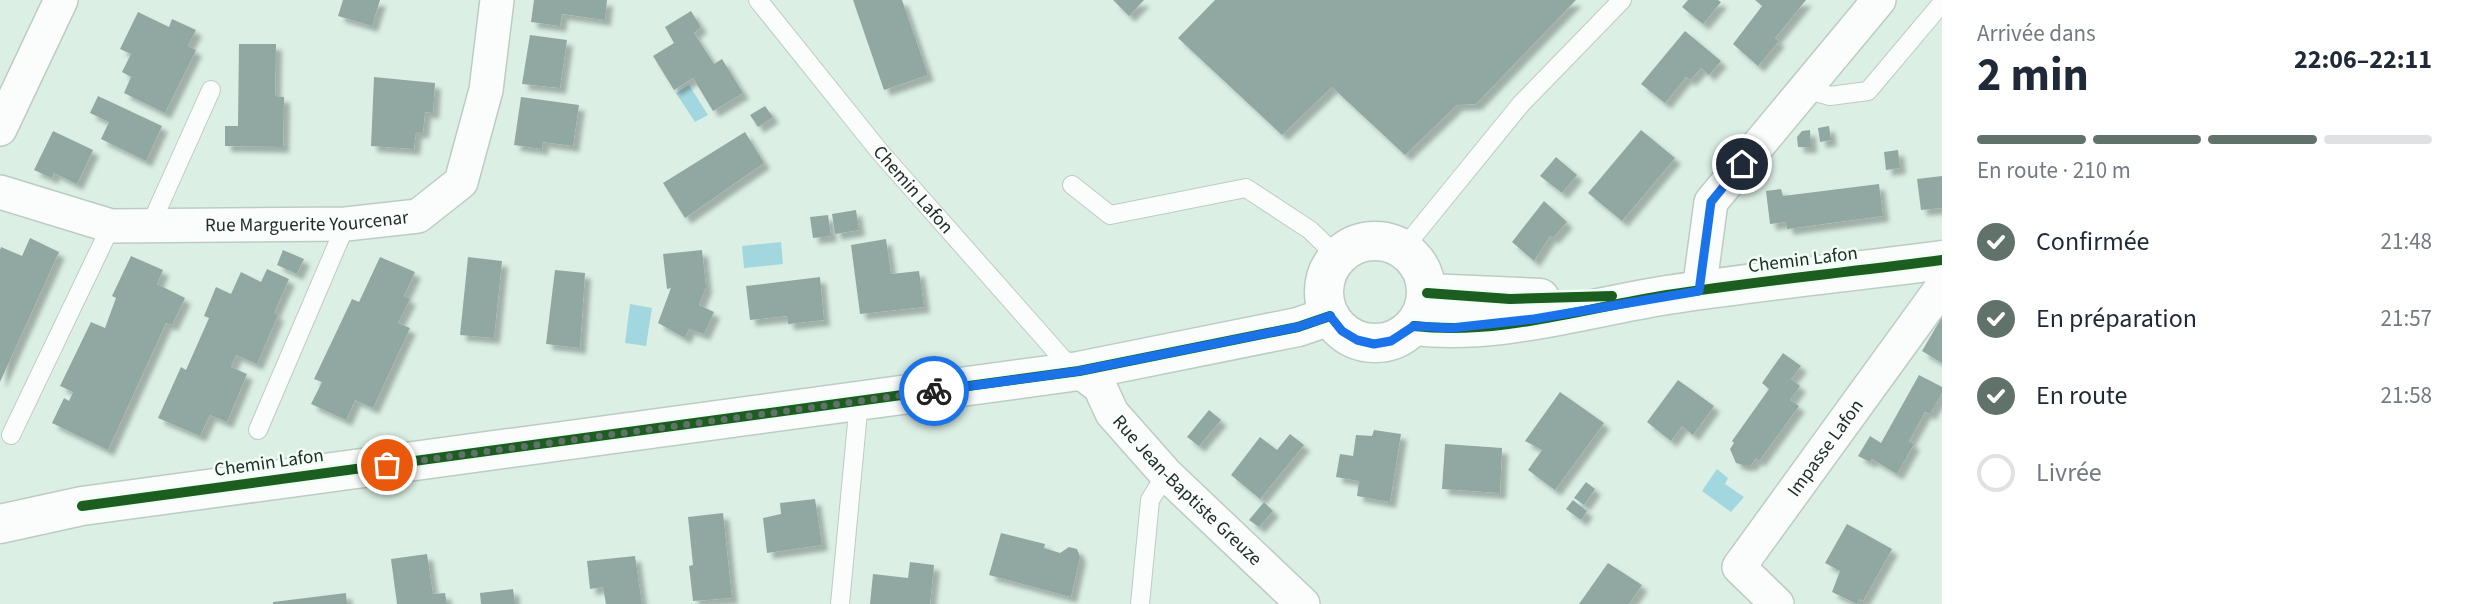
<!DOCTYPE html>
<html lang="fr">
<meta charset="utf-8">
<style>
:root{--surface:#fff;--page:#f6f6f7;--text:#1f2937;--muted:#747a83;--line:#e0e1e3;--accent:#61726a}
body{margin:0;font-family:"Source Sans 3",sans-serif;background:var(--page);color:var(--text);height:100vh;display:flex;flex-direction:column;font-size:26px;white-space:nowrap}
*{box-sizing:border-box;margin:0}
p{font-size:23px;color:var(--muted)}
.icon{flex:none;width:38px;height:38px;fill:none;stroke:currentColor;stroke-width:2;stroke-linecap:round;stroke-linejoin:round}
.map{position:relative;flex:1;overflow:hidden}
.details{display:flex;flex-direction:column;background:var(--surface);width:525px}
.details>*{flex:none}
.pin{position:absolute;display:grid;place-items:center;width:60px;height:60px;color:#fff;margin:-30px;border:4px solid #fff;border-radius:50%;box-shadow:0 2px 7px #0007}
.courier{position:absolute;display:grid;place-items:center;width:70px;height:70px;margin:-35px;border:5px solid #1a73e8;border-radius:50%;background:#fff;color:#222;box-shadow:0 2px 9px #0007}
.headline em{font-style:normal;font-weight:700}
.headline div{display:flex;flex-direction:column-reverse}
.headline{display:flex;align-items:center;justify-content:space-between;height:119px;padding:0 35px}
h1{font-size:46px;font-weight:700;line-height:52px}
.bar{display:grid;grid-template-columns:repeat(4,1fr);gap:10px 7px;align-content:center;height:84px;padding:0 35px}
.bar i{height:9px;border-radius:5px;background:var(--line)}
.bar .active{background:var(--accent)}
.bar p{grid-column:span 4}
ol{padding:0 35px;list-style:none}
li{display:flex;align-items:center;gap:21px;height:77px}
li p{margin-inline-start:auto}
li .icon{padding:7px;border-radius:50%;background:var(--accent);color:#fff;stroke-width:4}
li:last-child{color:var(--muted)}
li i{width:38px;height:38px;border:4px solid var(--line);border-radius:50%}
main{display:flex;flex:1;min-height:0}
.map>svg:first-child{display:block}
.water{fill:#a2d7df}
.building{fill:#91a8a2;filter:url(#shadow)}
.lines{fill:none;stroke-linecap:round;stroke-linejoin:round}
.service-casing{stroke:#bcccc4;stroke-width:20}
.minor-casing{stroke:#bcccc4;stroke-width:36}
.tertiary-casing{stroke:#bcccc4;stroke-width:41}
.service{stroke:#fafdfb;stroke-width:18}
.minor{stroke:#fafdfb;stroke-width:33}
.tertiary{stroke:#fafdfb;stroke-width:38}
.cycleway-casing{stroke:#f0fef6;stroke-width:15}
.cycleway{stroke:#1b5e20;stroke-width:10}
.done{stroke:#61726a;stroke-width:7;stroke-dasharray:0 12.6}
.route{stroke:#1a73e8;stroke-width:9}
.labels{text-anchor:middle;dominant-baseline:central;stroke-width:5;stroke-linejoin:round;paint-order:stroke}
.street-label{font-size:19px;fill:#202e27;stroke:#f0fef6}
</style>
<main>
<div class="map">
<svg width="1942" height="604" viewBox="0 0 1942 604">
<defs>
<filter id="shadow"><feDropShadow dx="6" dy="6" stdDeviation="2" flood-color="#0004"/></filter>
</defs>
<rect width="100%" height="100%" fill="#dbefe5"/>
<g class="water">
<path d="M689 85 708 115 695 122 676 93Z"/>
<path d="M781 242 783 264 744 268 742 246Z"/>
<path d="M630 304 652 308 646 346 625 343Z"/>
<path d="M1717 469 1728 478 1725 484 1744 497 1731 512 1702 491Z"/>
</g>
<g class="building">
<path d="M343 0H380L372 26 338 16Z"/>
<path d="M534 0H607L605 20 562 14 560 26 531 22Z"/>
<path d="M853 0H902L928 75 884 90Z"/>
<path d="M1113 0H1144L1129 16Z"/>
<path d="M1215 0H1576L1476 104 1457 105 1405 155 1332 87 1282 135 1178 38Z"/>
<path d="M1688 0H1718L1721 2 1703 24 1682 7Z"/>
<path d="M1755 0H1806L1775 38 1779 41 1758 66 1733 44 1762 6Z"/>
<path d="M691 11 701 27 694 33 714 64 722 59 743 93 713 111 693 78 674 90 653 56 674 43 665 27Z"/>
<path d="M138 12 169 27 172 19 196 30 188 46 196 50 165 113 124 93 131 77 122 72 131 54 120 49Z"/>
<path d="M1685 31 1721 61 1709 75 1701 68 1690 80 1686 77 1665 103 1641 84Z"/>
<path d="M530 35 567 40 560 88 522 84Z"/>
<path d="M239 44H276L275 96 284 97 283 147 225 146V126H238Z"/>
<path d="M374 77 435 83 433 113 425 112 423 132H416L414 149 371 146Z"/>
<path d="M98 96 162 126 146 161 101 139 109 122 90 113Z"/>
<path d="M521 97 579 105 573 146 543 142 542 149 514 145Z"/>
<path d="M765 106 773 117 758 127 750 115Z"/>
<path d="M1829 126 1831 140 1820 142 1818 128Z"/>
<path d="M1641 130 1675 158 1622 221 1588 193Z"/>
<path d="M1810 130 1811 147H1798L1797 137 1802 131Z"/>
<path d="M53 131 93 150 77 184 54 173 52 178 34 170Z"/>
<path d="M745 132 764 163 685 218 663 183Z"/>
<path d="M1898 150 1900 168 1886 170 1884 152Z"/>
<path d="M1556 157 1577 175 1562 193 1540 176Z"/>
<path d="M1942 176V208L1921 210 1917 179Z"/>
<path d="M1879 184 1883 216 1787 229 1786 222 1770 224 1766 191 1781 189 1783 196Z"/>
<path d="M1544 201 1567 222 1553 238 1550 236 1534 261 1512 242Z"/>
<path d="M856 210 859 230 835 234 832 214Z"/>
<path d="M828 215 831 236 813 238 810 217Z"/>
<path d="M30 238 59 252 0 382V250L1 247 22 256Z"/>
<path d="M886 239 891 274 919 271 924 307 860 314 851 245Z"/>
<path d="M283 250 304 259 297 274 277 265Z"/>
<path d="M702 250 706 287 699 305 714 312 704 334 689 329 685 338 658 323 671 288 667 289 663 254Z"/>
<path d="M131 256 163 270 157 284 185 298 172 325 166 323 108 450 52 423 64 398 69 401 73 392 60 386 91 322 105 328 116 298 112 296Z"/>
<path d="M380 257 415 272 404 296 410 299 398 323 410 328 373 408 355 400 346 420 311 404 322 382 314 379 352 299 359 302Z"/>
<path d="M468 257 502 261 494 338 460 335Z"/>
<path d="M267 269 289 279 274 313 278 315 257 364 236 355 231 367 247 374 227 422 210 415 200 436 158 418 181 367 186 370 209 318 204 316 216 287 231 294 241 272 261 282Z"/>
<path d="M555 270 585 273 580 348 546 344Z"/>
<path d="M820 277 824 320 788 324 787 316 750 320 746 286Z"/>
<path d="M1942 317V363L1922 351Z"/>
<path d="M1783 353 1801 366 1791 379 1800 386 1790 400 1799 406 1759 461 1756 458 1751 465H1743L1736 463 1730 449 1734 443 1732 441 1769 389 1762 383Z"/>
<path d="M1919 375 1942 387V393L1930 414 1925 412 1909 441 1914 444 1897 474 1872 459 1870 462 1858 456 1870 436 1881 443Z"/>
<path d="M1678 380 1714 406 1693 435 1682 426 1671 441 1647 422Z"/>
<path d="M1560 392 1604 423 1555 490 1528 470 1542 450 1525 441Z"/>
<path d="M1209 410 1221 420 1199 446 1187 437Z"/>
<path d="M1374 430 1401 434 1390 502 1357 496 1359 481 1336 477 1340 454 1353 456 1356 435 1372 436Z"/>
<path d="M1290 434 1304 445 1260 499 1231 475 1260 437 1277 450Z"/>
<path d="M1445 444 1502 448 1500 493 1442 489Z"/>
<path d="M1586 482 1595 489 1584 505 1574 498Z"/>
<path d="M815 499 822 545 767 553 763 518 781 514 780 503Z"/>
<path d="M1573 500 1587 511 1581 520 1566 509Z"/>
<path d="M1264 502 1273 511 1259 527 1249 520Z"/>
<path d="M723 513 732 598 693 601 689 566 693 565 688 517Z"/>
<path d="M1847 524 1892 549 1863 601 1860 599 1857 604 1832 592 1840 571 1825 563Z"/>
<path d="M1001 533 1045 544 1044 548 1060 553 1069 547 1077 549 1080 557 1071 597 989 575Z"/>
<path d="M427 554 433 594 445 593 447 604H397L391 559Z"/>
<path d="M635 556 642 604H606L603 587 590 589 587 561Z"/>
<path d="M910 562 934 565 930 604H870L873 574 908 578Z"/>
<path d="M1608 563 1642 585 1629 604H1579Z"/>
<path d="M513 589 515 604H481L480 593Z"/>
<path d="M346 593 347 604H273V602Z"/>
</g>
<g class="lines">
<g class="service-casing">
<g id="service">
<path id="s1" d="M758 0 880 152 1062 358 1078 370"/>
<path d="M1805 89 1830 96 1868 91 1942 3"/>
<path d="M1072 185 1110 215 1246 188 1310 230 1338 257"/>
<path d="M150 226 211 90"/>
<path d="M1403 249 1521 104 1622 0"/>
<path d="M258 430 346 224"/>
<path d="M11 435 111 226"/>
<path d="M840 604 859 401"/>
<path d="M1140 604 1150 500 1166 474"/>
</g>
</g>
<g class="minor-casing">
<g id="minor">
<path d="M0 129 61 0"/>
<path id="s2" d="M0 192 111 226 346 224 418 216 461 182 486 90 497 0"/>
<path d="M1699 291 1711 202 1879 0"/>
<path id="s3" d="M1079 371 1100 387 1112 413 1166 474 1303 604"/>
<path id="s4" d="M1777 604 1739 567 1942 287"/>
</g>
</g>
<g class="tertiary-casing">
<g id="tertiary">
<circle cx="1375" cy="292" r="51"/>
<path d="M1427 293 1540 298"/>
<path d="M1414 326C1498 336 1585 308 1667 295 1758 281 1851 272 1942 260"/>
<path d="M0 524 82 506 1079 371 1298 327 1330 316"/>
</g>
</g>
<use href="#service" class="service"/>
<use href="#minor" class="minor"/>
<use href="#tertiary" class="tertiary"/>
<g class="cycleway-casing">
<g id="cycleway">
<path d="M1427 293 1510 299 1612 296"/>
<path d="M1414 326C1498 336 1585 308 1667 295 1758 281 1851 272 1942 260"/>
<path d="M82 506 1079 371 1298 327 1330 316"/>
</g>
</g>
<use href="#cycleway" class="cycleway"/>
</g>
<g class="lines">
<path class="done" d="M387 465 934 391"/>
<path class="route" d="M934 391 1079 371 1298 327 1330 316 1342 331 1357 340 1374 344 1391 341 1414 326 1451 328 1534 319 1699 291 1711 202 1742 164"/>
</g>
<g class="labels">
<g class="street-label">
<text stroke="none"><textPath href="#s1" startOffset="245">Chemin Lafon</textPath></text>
<text stroke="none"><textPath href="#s2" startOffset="312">Rue Marguerite Yourcenar</textPath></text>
<text transform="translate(1803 260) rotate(-7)">Chemin Lafon</text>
<text stroke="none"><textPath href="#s4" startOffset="200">Impasse Lafon</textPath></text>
<text transform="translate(269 463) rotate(-8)">Chemin Lafon</text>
<text stroke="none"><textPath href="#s3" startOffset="163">Rue Jean-Baptiste Greuze</textPath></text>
</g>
</g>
</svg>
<div class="pin" style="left:387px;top:465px;background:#ea580c"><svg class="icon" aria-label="bag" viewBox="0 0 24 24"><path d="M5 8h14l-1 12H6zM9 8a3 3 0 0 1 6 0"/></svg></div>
<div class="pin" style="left:1742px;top:164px;background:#1f2937"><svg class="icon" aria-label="home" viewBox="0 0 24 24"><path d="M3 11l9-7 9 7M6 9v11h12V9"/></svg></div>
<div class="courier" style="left:934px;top:391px"><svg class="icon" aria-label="bike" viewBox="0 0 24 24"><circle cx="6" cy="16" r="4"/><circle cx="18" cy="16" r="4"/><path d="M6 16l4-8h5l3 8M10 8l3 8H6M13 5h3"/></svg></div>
</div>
<section class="details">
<div class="headline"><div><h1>2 min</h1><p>Arrivée dans</p></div><em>22:06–22:11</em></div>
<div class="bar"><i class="active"></i><i class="active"></i><i class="active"></i><i></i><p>En route · 210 m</p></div>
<ol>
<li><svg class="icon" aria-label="check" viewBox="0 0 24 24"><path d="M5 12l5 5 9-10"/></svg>Confirmée<p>21:48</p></li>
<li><svg class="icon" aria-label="check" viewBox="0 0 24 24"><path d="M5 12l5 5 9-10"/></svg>En préparation<p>21:57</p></li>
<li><svg class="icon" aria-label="check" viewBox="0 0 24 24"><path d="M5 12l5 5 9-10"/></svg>En route<p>21:58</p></li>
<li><i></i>Livrée</li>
</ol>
</section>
</main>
